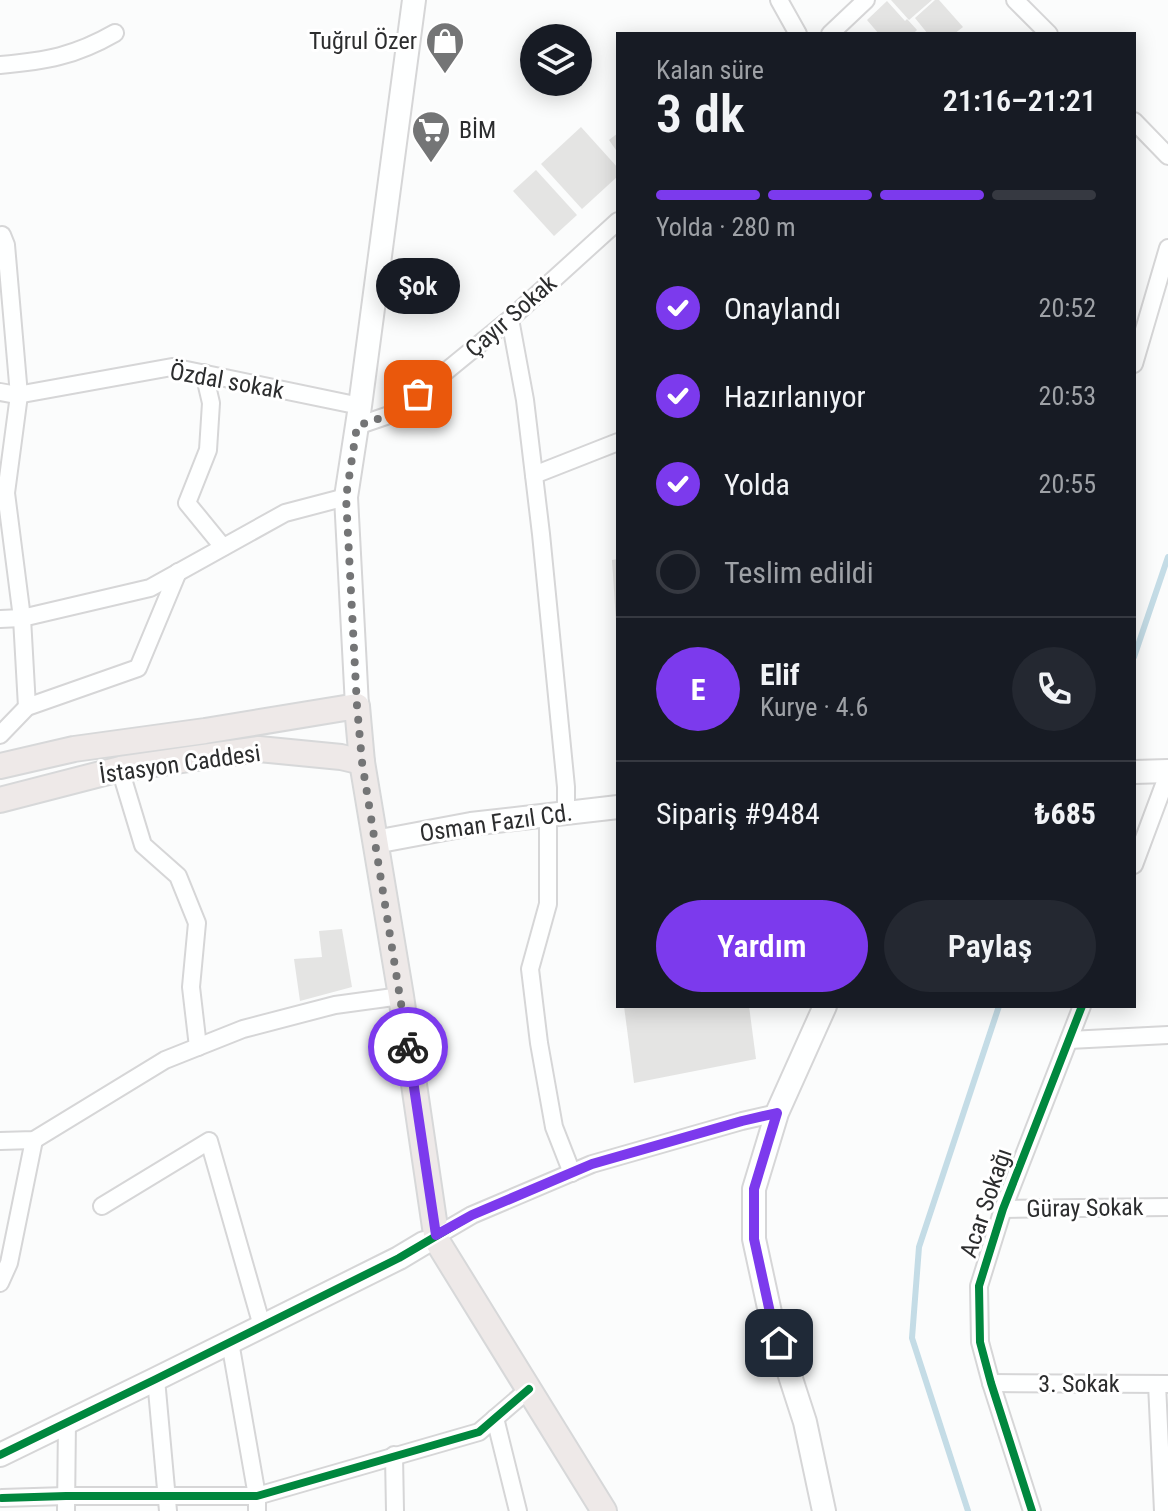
<!DOCTYPE html>
<html lang="tr">
<meta charset="utf-8">
<style>
:root{--surface:#171b24;--page:#242831;--text:#f1f3f6;--muted:#9ea1a6;--line:#363941;--accent:#7c3aed}
body{margin:0;font-family:"Roboto Condensed",sans-serif;background:var(--page);color:var(--text);height:100vh;display:flex;flex-direction:column;font-size:30px;white-space:nowrap}
*{box-sizing:border-box;margin:0}
p{font-size:26px;color:var(--muted)}
.icon{flex:none;width:44px;height:44px;fill:none;stroke:currentColor;stroke-width:2;stroke-linecap:round;stroke-linejoin:round}
.map{position:relative;flex:1;overflow:hidden}
.sheet{position:absolute;left:616px;top:32px;width:520px;height:976px;display:flex;flex-direction:column;background:var(--surface);border-radius:0px;box-shadow:0 4px 20px #0003}
.sheet>*{flex:none}
.tools{position:absolute;left:520px;top:24px;display:grid;gap:16px}
.tools a{display:grid;place-items:center;width:72px;height:72px;border-radius:50%;background:var(--surface);box-shadow:0 4px 20px #0003;font-size:40px}
.pin{position:absolute;display:grid;place-items:center;width:68px;height:68px;color:#fff;margin:-34px;border-radius:16px;box-shadow:0 4px 12px #0006}
.courier{position:absolute;display:grid;place-items:center;width:80px;height:80px;margin:-40px;border:6px solid #7c3aed;border-radius:50%;background:#fff;color:#222;box-shadow:0 2px 10px #0007}
.bubble{position:absolute;height:56px;border-radius:28px;background:var(--surface);box-shadow:0 4px 20px #0003;font-size:26px;font-weight:600;line-height:56px;text-align:center}
.head em{font-style:normal;font-weight:600}
.head div{display:flex;flex-direction:column-reverse}
.head{display:flex;align-items:center;justify-content:space-between;height:136px;padding:0 40px}
h1{font-size:52px;font-weight:600;line-height:60px}
.bar{display:grid;grid-template-columns:repeat(4,1fr);gap:12px 8px;align-content:center;height:96px;padding:0 40px}
.bar i{height:10px;border-radius:6px;background:var(--line)}
.bar .selected{background:var(--accent)}
.bar p{grid-column:span 4}
.line{display:flex;align-items:center;gap:20px;padding:0 40px;border-top:2px solid var(--line)}
.line div{flex:1}
.round{display:grid;place-items:center;flex:none;width:84px;height:84px;border-radius:42px;background:var(--page)}
ol{padding:0 40px;list-style:none}
li{display:flex;align-items:center;gap:24px;height:88px}
li p{margin-inline-start:auto}
li .icon{padding:8px;border-radius:50%;background:var(--accent);color:#fff;stroke-width:4}
li:last-child{color:var(--muted)}
li i{width:44px;height:44px;border:4px solid var(--line);border-radius:50%}
.primary-button{display:flex;gap:16px;margin-top:auto;padding:16px 40px}
.primary-button a{flex:1;height:92px;border-radius:48px;background:var(--accent);color:#fff;font-size:32px;font-weight:600;line-height:92px;text-align:center}
.primary-button a+a{background:var(--page);color:var(--text)}
.map>svg:first-child{display:block}
.lines{fill:none;stroke-linecap:round;stroke-linejoin:round}
.stream{stroke:#c4dce6;stroke-width:6}
.building{fill:#e4e4e3}
.street-casing{stroke:#d6d6d7;stroke-width:20}
.secondary-casing{stroke:#d6d6d7;stroke-width:26}
.primary-casing{stroke:#d7d8d9;stroke-width:28}
.street{stroke:#feffff;stroke-width:16}
.secondary{stroke:#feffff;stroke-width:22}
.primary{stroke:#eee9e8;stroke-width:24}
.cycleway-casing{stroke:#fff;stroke-width:13}
.cycleway{stroke:#00873e;stroke-width:8}
.done{stroke:#747576;stroke-width:8;stroke-dasharray:0 14.4}
.route{stroke:#7c3aed;stroke-width:10}
.labels{text-anchor:middle;dominant-baseline:central;stroke-width:6;stroke-linejoin:round;paint-order:stroke}
.poi-label{font-size:24px;fill:#2c2d2e;stroke:#fff;text-anchor:end}
.street-label{font-size:24px;fill:#2c2d2e;stroke:#fff}
</style>
<div class="map">
<svg width="1168" height="1511" viewBox="0 0 1168 1511">
<rect width="100%" height="100%" fill="#fbfcfc"/>
<g class="lines">
<g class="stream">
<path d="M1134 657 1168 557"/>
<path d="M968 1511 912 1338 919 1247 999 1006"/>
</g>
</g>
<g class="building">
<path d="M891 0H932L909 20Z"/>
<path d="M935 0H939L963 27 954 34H928L915 18Z"/>
<path d="M887 1 905 21 907 19 917 30 915 32 917 34H879L867 20Z"/>
<path d="M581 127 618 168V176L582 209 541 164Z"/>
<path d="M618 133V153L609 140Z"/>
<path d="M536 170 577 215 554 236 513 191Z"/>
<path d="M618 559V621H616L612 560Z"/>
<path d="M342 929 352 987 300 1001 294 959 322 957 319 931Z"/>
<path d="M624 1006H749L756 1059 634 1083Z"/>
</g>
<g class="lines">
<g class="street-casing">
<g id="street">
<path d="M779 0 798 34"/>
<path d="M1015 0 1049 34"/>
<path d="M830 34 866 0"/>
<path d="M0 65C46 61 75 56 115 33"/>
<path d="M1134 121 1168 156"/>
<path d="M2 235 6 245 19 395 6 493"/>
<path d="M510 319 525 400 541 534 566 787V813"/>
<path d="M1134 364 1168 248"/>
<path d="M204 373 211 403 208 450 187 503 223 547"/>
<path d="M0 392 17 395 172 367 360 406"/>
<path d="M357 426 395 413 510 319 618 221"/>
<path d="M534 475 618 442"/>
<path d="M0 493H6L22 618 27 707"/>
<path d="M0 619 22 618 150 588 285 513 346 497"/>
<path d="M0 735 27 707 138 668 178 572"/>
<path d="M120 769 143 845 178 876 197 923 191 987 198 1047"/>
<path d="M548 815V904L530 969 539 1043 554 1127 572 1173"/>
<path d="M1134 865 1168 774"/>
<path d="M1069 1040 1168 1035"/>
<path d="M0 1141 34 1140 165 1060 243 1029 335 1005 401 996"/>
<path d="M102 1206 209 1141 262 1326"/>
<path d="M1003 1209 1168 1207"/>
<path d="M431 1239 472 1215 592 1164 742 1121 777 1113"/>
<path d="M0 1283 9 1263 34 1140"/>
<path d="M230 1342 257 1496V1511"/>
<path d="M156 1379 168 1511"/>
<path d="M991 1383 1168 1384"/>
<path d="M1157 1384 1163 1511"/>
<path d="M495 1418 518 1511"/>
<path d="M394 1455 395 1511"/>
<path d="M2 1498 66 1496H257L479 1432 529 1389"/>
<path d="M66 1511 67 1421"/>
<path d="M1032 1511 991 1383 980 1342 979 1286 1003 1209 1082 1006"/>
</g>
</g>
<g class="secondary-casing">
<g id="secondary">
<path d="M357 706 346 497 360 406 414 0"/>
<path d="M1134 772 1168 771"/>
<path d="M375 842 471 824 618 807"/>
<path d="M0 1455 156 1379 399 1258 424 1243"/>
<path d="M824 1511 805 1422 771 1317 754 1239V1189L777 1113 825 1006"/>
</g>
</g>
<g class="primary-casing">
<g id="primary">
<path d="M0 766 74 749 205 731 357 706 362 762 401 996 437 1241 604 1511"/>
<path d="M0 800 120 769 259 749 341 757 362 762"/>
</g>
</g>
<use href="#street" class="street"/>
<use href="#secondary" class="secondary"/>
<use href="#primary" class="primary"/>
<g class="cycleway-casing">
<g id="cycleway">
<path d="M0 1455 156 1379 399 1258 472 1215 592 1164 742 1121 777 1113"/>
<path d="M2 1498 66 1496H257L479 1432 529 1389"/>
<path d="M1032 1511 991 1383 980 1342 979 1286 1003 1209 1082 1006"/>
</g>
</g>
<use href="#cycleway" class="cycleway"/>
</g>
<g class="lines">
<path class="done" d="M408 1047 362 762 357 706 346 497 357 426 395 413 418 394"/>
<path class="route" d="M408 1047 436 1235 472 1215 592 1164 742 1121 777 1113 754 1189V1239L771 1317 779 1343"/>
</g>
<defs>
<g id="shop-pin" transform="scale(2)"><path d="M0 17L-7.5 6A9.5 9.5 0 1 1 7.5 6Z" fill="#747576" stroke="#fff"/><path d="M-5-2.5h2.3a2.7 3.5 0 0 1 5.4 0H5L5.5 6h-11ZM-1.5-2.5h3a1.5 2.3 0 0 0-3 0Z" fill="#fff"/></g>
<g id="supermarket-pin" transform="scale(2)"><path d="M0 17L-7.5 6A9.5 9.5 0 1 1 7.5 6Z" fill="#747576" stroke="#fff"/><path d="M-6-5.5h2.5l.6 2H6L4.5 2H-2.5L-4.4-4H-6ZM-1.5 3.2a1.3 1.3 0 1 0 .1 0ZM3 3.2a1.3 1.3 0 1 0 .1 0Z" fill="#fff"/></g>
</defs>
<g fill-rule="evenodd">
<use href="#shop-pin" x="445" y="41"/>
<use href="#supermarket-pin" x="431" y="130"/>
</g>
<g class="labels">
<g class="poi-label">
<text x="417" y="41">Tuğrul Özer</text>
<text x="459" y="130" text-anchor="start">BİM</text>
</g>
<g class="street-label">
<text transform="translate(511 316) rotate(-41)">Çayır Sokak</text>
<text transform="translate(227 381) rotate(10)">Özdal sokak</text>
<text transform="translate(180 764) rotate(-8)">İstasyon Caddesi</text>
<text transform="translate(496 823) rotate(-8)">Osman Fazıl Cd.</text>
<text transform="translate(986 1203) rotate(-71)">Acar Sokağı</text>
<text transform="translate(1085 1208) rotate(-1)">Güray Sokak</text>
<text x="1079" y="1384">3. Sokak</text>
</g>
</g>
</svg>
<div class="tools">
<a><svg class="icon" aria-label="layers" viewBox="0 0 24 24"><path d="M12 4l9 5-9 5-9-5zM3 14l9 5 9-5"/></svg></a>
</div>
<div class="pin" style="left:418px;top:394px;background:#ea580c"><svg class="icon" aria-label="bag" viewBox="0 0 24 24"><path d="M5 8h14l-1 12H6zM9 8a3 3 0 0 1 6 0"/></svg></div>
<div class="pin" style="left:779px;top:1343px;background:#1f2937"><svg class="icon" aria-label="home" viewBox="0 0 24 24"><path d="M3 11l9-7 9 7M6 9v11h12V9"/></svg></div>
<div class="courier" style="left:408px;top:1047px"><svg class="icon" aria-label="bike" viewBox="0 0 24 24"><circle cx="6" cy="16" r="4"/><circle cx="18" cy="16" r="4"/><path d="M6 16l4-8h5l3 8M10 8l3 8H6M13 5h3"/></svg></div>
<div class="bubble" style="left:376px;top:258px;width:84px">Şok</div>
<section class="sheet">
<div class="head"><div><h1>3 dk</h1><p>Kalan süre</p></div><em>21:16–21:21</em></div>
<div class="bar"><i class="selected"></i><i class="selected"></i><i class="selected"></i><i></i><p>Yolda · 280 m</p></div>
<ol>
<li><svg class="icon" aria-label="check" viewBox="0 0 24 24"><path d="M5 12l5 5 9-10"/></svg>Onaylandı<p>20:52</p></li>
<li><svg class="icon" aria-label="check" viewBox="0 0 24 24"><path d="M5 12l5 5 9-10"/></svg>Hazırlanıyor<p>20:53</p></li>
<li><svg class="icon" aria-label="check" viewBox="0 0 24 24"><path d="M5 12l5 5 9-10"/></svg>Yolda<p>20:55</p></li>
<li><i></i>Teslim edildi</li>
</ol>
<div class="line" style="height:144px"><b class="round" style="background:var(--accent);color:#fff">E</b><div><b>Elif</b><p>Kurye · 4.6</p></div><a class="round"><svg class="icon" aria-label="phone" viewBox="0 0 24 24"><path d="M5 4h4l2 5-3 2q2 4 5 5l2-3 5 2v4C11 20 4 13 5 4z"/></svg></a></div>
<div class="line" style="height:104px"><div>Sipariş #9484</div><b>₺685</b></div>
<div class="primary-button"><a>Yardım</a><a>Paylaş</a></div>
</section>
</div>
